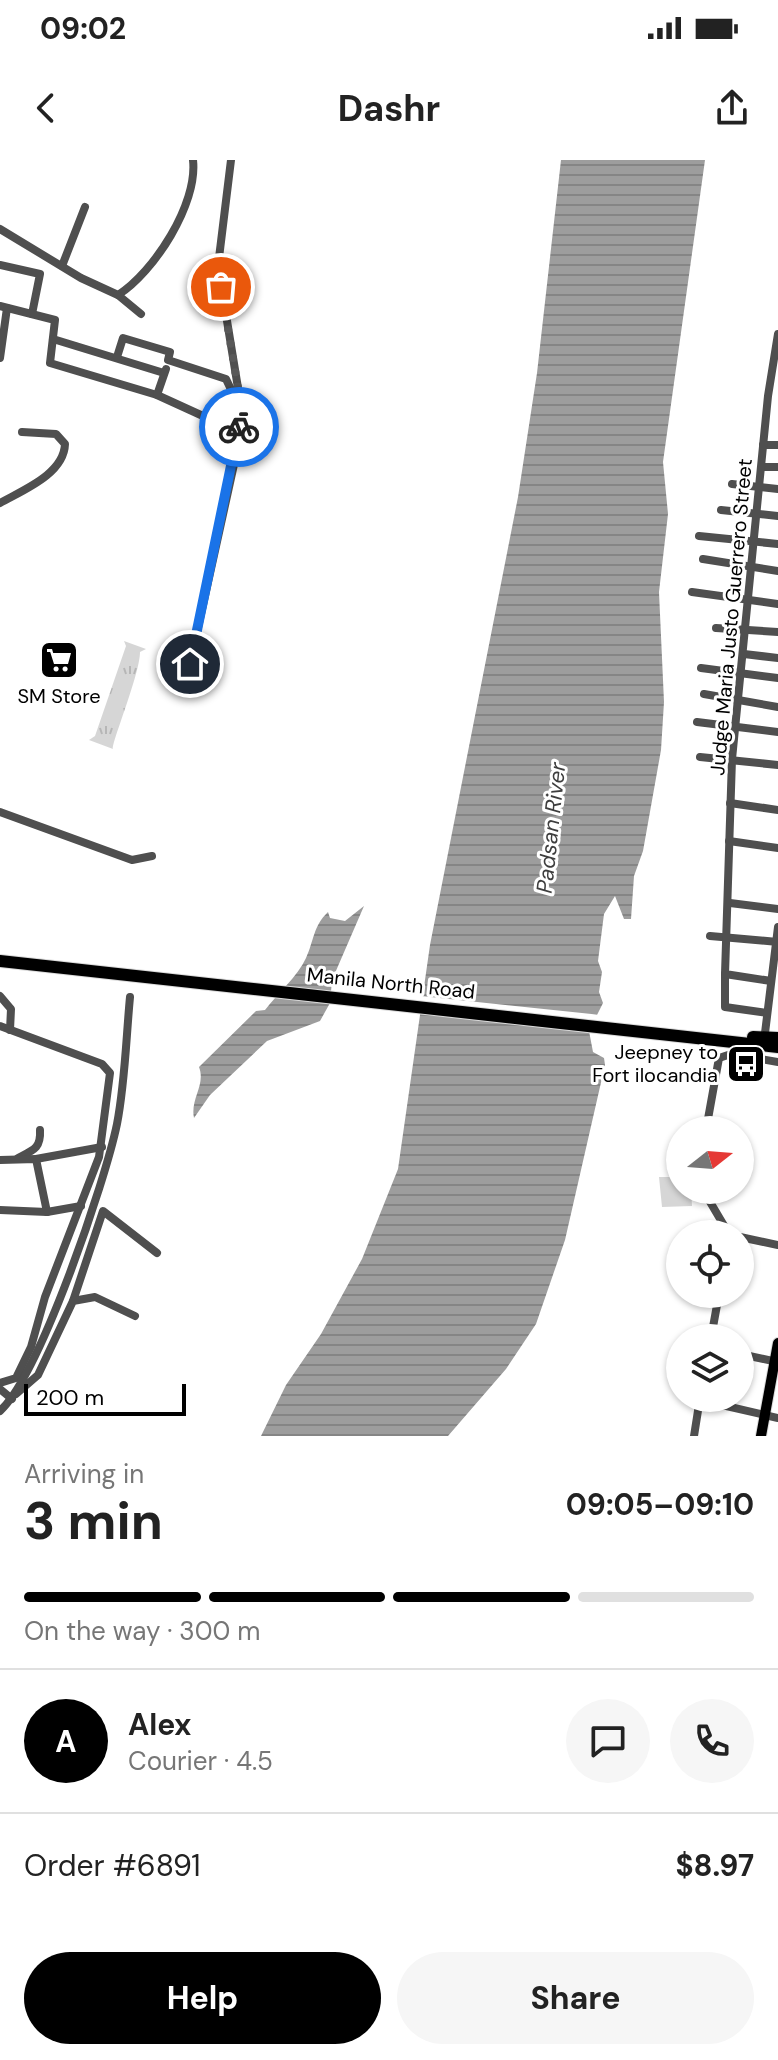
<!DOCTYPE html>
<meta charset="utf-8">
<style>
:root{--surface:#fff;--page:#f6f6f6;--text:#222;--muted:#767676;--line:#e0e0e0;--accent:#000}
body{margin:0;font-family:"DM Sans",sans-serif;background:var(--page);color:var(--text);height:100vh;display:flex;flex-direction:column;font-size:30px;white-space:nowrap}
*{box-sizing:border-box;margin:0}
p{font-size:26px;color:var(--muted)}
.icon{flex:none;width:44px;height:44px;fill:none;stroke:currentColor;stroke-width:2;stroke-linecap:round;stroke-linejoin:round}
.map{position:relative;height:1276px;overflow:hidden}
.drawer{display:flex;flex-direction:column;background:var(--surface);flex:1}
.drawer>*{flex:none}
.needle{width:52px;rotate:73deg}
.fabs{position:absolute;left:666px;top:956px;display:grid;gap:16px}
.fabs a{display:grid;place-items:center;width:88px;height:88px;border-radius:50%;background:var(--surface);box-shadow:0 2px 6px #0004;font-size:40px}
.scale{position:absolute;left:24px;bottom:20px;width:162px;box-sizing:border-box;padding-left:8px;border:4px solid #000;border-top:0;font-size:22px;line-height:28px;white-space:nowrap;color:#000;-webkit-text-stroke:6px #fff;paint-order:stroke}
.pin{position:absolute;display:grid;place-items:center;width:68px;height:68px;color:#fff;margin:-34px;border:4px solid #fff;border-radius:50%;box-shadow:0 2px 8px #0007}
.courier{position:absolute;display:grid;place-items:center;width:80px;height:80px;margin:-40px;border:6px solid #1a73e8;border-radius:50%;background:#fff;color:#222;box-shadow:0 2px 10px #0007}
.overview em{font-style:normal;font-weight:700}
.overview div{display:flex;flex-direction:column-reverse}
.overview{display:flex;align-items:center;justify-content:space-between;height:136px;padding:0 24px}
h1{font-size:52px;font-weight:700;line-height:60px}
.bar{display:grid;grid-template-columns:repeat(4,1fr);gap:12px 8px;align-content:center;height:96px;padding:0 24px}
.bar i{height:10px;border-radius:6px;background:var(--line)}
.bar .selected{background:var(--accent)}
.bar p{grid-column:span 4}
.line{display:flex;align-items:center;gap:20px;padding:0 24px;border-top:2px solid var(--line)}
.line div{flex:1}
.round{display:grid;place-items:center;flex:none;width:84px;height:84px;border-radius:42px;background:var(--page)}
.cta{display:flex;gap:16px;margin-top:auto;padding:16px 24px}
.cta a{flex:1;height:92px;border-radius:48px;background:var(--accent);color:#fff;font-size:32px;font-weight:700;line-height:92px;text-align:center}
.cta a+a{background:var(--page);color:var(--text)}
.status{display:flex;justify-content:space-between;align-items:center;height:56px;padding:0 40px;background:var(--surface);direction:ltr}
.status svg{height:22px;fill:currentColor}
header{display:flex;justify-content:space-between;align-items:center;height:104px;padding:0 24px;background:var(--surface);font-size:36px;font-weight:700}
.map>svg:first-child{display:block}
.grass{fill:url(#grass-tufts)}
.pitch{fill:#d6d6d6}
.water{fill:url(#water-rules)}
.pier{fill:#fff}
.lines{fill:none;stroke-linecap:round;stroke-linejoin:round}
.major-casing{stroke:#dbdbdb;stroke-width:12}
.highway-casing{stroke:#dbdbdb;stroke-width:14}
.minor{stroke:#4f4f4f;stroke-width:8}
.major{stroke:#000;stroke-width:10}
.highway{stroke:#000;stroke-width:12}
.done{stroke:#595959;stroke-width:8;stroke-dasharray:0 14.4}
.route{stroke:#1a73e8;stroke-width:10}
.labels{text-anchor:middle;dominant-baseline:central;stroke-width:6;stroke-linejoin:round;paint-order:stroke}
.street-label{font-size:20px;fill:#000;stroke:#fff}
.poi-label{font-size:20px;fill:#000;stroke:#fff}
.water-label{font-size:22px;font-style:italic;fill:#3e3e3e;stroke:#fff}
</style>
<div class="status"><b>09:02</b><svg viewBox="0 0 49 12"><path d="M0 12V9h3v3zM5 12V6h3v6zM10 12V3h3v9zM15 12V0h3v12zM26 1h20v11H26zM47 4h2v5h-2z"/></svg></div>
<header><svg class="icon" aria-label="back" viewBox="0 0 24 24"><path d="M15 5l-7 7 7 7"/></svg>Dashr<svg class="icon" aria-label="share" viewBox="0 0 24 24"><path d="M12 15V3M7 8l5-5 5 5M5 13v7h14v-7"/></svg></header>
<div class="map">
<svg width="778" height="1276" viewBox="0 0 778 1276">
<defs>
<pattern id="grass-tufts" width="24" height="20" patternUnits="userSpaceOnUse" patternTransform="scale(2)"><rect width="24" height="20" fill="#d6d6d6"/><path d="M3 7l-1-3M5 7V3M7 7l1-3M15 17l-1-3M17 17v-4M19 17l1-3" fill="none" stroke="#b6b6b6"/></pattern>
<pattern id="water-rules" width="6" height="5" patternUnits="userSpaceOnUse" patternTransform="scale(2)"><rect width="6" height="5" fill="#9d9d9d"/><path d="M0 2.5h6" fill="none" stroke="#858585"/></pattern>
</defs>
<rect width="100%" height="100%" fill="#fff"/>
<path class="grass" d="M124 481 146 489 140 492C140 514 111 584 113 589L89 580 95 576 126 486Z"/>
<path class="pitch" d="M659 1017H680V1030H691L692 1046 662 1047Z"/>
<g class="water">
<path d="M561 0H705L663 302 668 354 659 432 664 542 661 590 643 691 634 716 631 759H624L615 736 604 754 598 801 602 812 599 832 603 843 589 871 593 892 604 898 605 905 565 1080 536 1164 506 1209 448 1276H261L286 1225 321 1174 362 1099 398 1009 430 785 518 337 537 213Z"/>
<path d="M364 746 332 820 330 843 320 861 267 881 210 935 194 958C190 939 206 925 199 907L256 851 265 850C277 834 298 816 306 798 314 781 313 766 328 752L330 758 345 761Z"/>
</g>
<path class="pier" d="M421 836 601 855 594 870 419 851Z"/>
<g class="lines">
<g class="major-casing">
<path id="major" d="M761 1276 778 1183"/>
</g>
<g class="highway-casing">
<g id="highway">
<path d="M0 801 778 887"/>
<path d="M753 877 778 878"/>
</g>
</g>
<g class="minor">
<path d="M0 69 81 118 118 135C154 112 198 44 193 0"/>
<path d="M0 105 40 114 32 154"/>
<path d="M62 106 85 47"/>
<path d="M118 135 141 154"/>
<path d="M0 146 55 160 50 203 157 235 203 256"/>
<path d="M53 179 164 213"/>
<path d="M117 197 123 178 170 192 168 200 226 219 237 242"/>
<path d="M0 198 7 148"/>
<path d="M157 235 166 209"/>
<path d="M763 285H778"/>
<path d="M762 307H778"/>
<path d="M732 324 778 329"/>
<path d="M0 343C23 330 64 314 65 284L56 274 22 272"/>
<path d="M721 350 778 356"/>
<path d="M699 376 778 384"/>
<path d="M703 399 778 411"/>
<path d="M692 432 778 444"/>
<path d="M716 468 778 472"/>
<path d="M744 494 778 498"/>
<path d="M190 504 239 282 238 228 218 106 231 0"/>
<path d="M701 508 778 518"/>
<path d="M704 534 778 547"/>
<path d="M697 562 778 572"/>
<path d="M700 597 778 605"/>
<path d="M730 643 778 650"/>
<path d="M0 652 132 700 152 696"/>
<path d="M729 681 778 688"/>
<path d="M730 743 778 749"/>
<path d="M710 776 778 782"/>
<path d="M725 814V847L767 853"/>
<path d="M771 821 725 814 732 599 768 236 778 174"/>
<path d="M0 836 11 849 10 870"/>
<path d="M0 866 102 904 110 913 99 997 45 1137 31 1187 16 1218 0 1223"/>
<path d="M765 873 778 767"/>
<path d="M706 970 719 898 731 894 778 902"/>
<path d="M18 998C34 990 41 988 40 970"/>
<path d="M36 999 102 987"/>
<path d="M0 1000 36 999 47 1052 81 1046"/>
<path d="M703 1030 729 1074"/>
<path d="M0 1050 47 1052"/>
<path d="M740 1077 778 1085"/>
<path d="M73 1141 103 1051 157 1093"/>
<path d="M711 1178 719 1134"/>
<path d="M740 1194 778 1202"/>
<path d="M0 1229 12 1239"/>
<path d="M16 1234 38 1215 73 1141 95 1137 135 1156"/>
<path d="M700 1240 778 1258"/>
<path d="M0 1251C40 1214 105 1022 117 964 125 923 126 879 130 837"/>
<path d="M694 1276 700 1238"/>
</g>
<use href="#major" class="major"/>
<use href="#highway" class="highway"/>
</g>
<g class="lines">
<path class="done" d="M221 127 238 228 239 267"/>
<path class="route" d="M190 504 239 267"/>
</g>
<defs>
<g id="supermarket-square" transform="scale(2)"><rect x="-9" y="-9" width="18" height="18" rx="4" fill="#000" stroke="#fff"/><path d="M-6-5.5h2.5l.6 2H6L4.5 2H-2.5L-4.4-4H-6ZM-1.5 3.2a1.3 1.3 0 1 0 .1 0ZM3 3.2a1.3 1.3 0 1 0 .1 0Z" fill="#fff"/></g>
<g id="bus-square" transform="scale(2)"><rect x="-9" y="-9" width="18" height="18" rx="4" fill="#000" stroke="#fff"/><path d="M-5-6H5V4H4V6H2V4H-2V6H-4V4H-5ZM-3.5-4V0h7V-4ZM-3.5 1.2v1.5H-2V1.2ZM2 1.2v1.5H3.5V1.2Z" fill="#fff"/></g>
</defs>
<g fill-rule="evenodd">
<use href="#supermarket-square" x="59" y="500"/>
<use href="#bus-square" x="746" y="904"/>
</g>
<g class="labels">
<g class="street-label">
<text transform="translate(731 457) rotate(-85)">Judge Maria Justo Guerrero Street</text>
<text transform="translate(391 823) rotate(6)">Manila North Road</text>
</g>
<g class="poi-label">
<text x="59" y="536">SM Store</text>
<text x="718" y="892" text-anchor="end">Jeepney to<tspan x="718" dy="23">Fort ilocandia</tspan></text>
</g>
<g class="water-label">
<text transform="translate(551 668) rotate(-84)">Padsan River</text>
</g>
</g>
</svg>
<div class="fabs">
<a><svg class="needle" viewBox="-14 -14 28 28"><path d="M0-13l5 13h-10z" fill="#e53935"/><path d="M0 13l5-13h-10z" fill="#767676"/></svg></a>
<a><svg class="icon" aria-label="locate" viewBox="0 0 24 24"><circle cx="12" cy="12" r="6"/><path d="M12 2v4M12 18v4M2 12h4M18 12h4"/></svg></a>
<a><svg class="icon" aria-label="layers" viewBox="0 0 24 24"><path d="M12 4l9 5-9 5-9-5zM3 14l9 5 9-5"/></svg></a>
</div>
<div class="scale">200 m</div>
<div class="pin" style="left:221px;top:127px;background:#ea580c"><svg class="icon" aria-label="bag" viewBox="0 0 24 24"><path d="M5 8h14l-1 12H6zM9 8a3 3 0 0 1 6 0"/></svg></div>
<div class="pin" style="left:190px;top:504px;background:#1f2937"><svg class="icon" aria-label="home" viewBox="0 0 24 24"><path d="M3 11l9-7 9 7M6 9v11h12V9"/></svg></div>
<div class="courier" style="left:239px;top:267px"><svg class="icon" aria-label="bike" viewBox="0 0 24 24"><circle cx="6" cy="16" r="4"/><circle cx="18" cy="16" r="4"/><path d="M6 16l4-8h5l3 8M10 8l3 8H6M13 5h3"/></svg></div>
</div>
<section class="drawer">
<div class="overview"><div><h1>3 min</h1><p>Arriving in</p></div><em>09:05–09:10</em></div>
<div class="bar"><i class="selected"></i><i class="selected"></i><i class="selected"></i><i></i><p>On the way · 300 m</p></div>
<div class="line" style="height:144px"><b class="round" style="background:var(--accent);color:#fff">A</b><div><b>Alex</b><p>Courier · 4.5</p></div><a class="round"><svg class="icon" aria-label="chat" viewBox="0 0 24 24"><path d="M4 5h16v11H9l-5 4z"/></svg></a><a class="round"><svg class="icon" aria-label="phone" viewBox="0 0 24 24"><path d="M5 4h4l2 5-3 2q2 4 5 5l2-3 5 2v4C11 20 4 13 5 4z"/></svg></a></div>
<div class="line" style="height:104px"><div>Order #6891</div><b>$8.97</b></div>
<div class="cta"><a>Help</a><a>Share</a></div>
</section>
